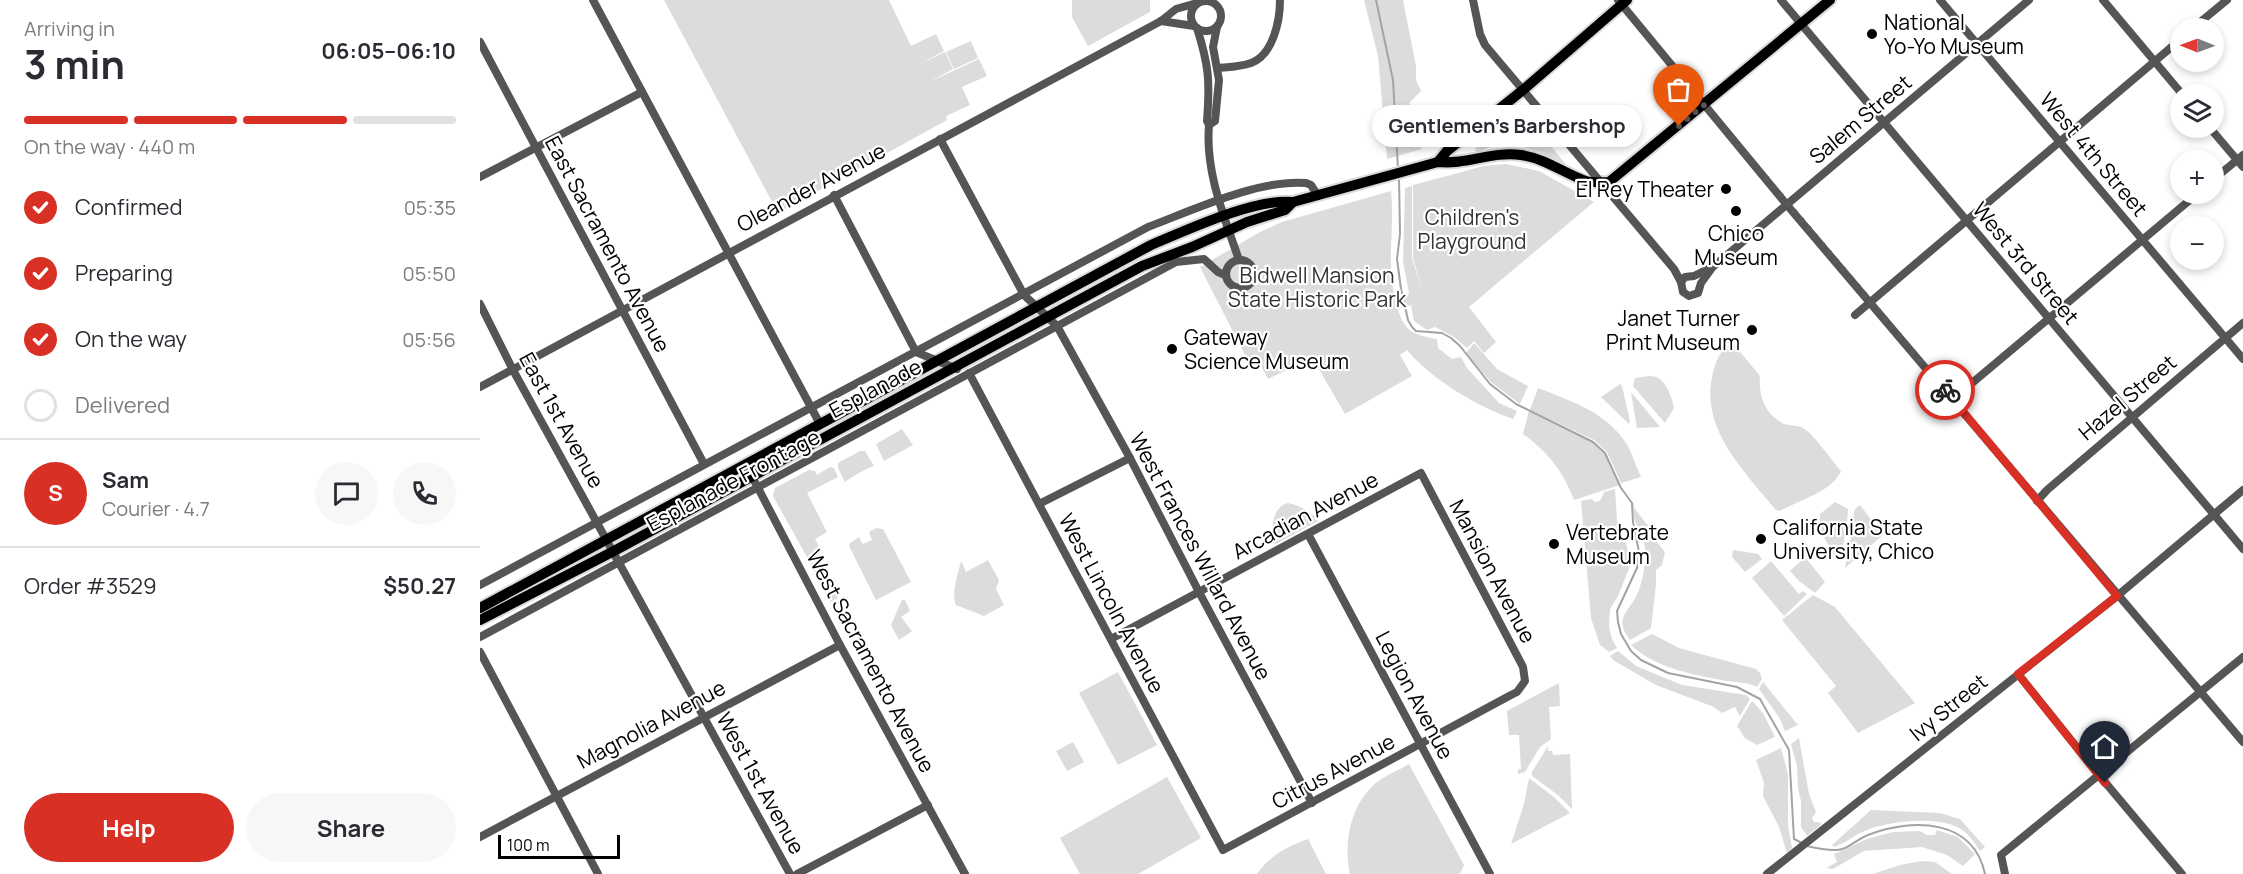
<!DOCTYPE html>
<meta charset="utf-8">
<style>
:root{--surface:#fff;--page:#f7f7f7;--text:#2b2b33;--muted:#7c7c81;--line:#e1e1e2;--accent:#d93025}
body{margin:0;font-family:Manrope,sans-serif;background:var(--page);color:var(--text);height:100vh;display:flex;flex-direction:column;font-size:22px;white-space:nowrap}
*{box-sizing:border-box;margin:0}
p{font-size:20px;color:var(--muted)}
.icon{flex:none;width:33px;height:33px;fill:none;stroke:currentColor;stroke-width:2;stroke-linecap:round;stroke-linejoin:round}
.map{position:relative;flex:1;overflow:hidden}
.details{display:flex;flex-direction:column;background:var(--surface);width:480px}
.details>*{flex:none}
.needle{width:39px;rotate:271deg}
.buttons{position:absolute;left:1690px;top:18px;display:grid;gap:12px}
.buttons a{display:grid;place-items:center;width:54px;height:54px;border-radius:50%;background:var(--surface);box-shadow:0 3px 9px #0003;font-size:30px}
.scale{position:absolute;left:18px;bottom:15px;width:122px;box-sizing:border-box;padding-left:6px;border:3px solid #000;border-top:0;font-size:16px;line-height:21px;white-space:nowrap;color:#000;-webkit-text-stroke:4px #fff;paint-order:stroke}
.pin{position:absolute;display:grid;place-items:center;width:51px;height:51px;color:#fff;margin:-62px -26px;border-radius:50% 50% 50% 0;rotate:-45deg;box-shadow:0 0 6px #0007}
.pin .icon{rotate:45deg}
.courier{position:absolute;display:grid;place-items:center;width:60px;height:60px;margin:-30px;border:4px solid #d93025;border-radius:50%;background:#fff;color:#222;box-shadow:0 2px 8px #0007}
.bubble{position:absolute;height:42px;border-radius:21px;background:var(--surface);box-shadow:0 3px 9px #0003;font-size:20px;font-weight:700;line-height:42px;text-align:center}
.summary em{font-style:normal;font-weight:700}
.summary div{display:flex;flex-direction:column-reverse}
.summary{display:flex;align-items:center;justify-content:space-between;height:102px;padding:0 24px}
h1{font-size:39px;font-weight:700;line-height:45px}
.bar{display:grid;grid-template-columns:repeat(4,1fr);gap:9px 6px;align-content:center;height:72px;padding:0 24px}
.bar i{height:8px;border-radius:4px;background:var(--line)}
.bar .selected{background:var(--accent)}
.bar p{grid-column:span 4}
.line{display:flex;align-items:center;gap:15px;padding:0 24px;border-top:2px solid var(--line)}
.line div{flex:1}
.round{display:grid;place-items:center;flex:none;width:63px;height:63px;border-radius:32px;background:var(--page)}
ol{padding:0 24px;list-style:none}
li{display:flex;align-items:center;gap:18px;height:66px}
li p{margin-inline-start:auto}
li .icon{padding:6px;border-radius:50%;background:var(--accent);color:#fff;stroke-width:4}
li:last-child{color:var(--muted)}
li i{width:33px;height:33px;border:3px solid var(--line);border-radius:50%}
.cta{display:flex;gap:12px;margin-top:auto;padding:12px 24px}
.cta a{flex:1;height:69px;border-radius:36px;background:var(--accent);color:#fff;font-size:24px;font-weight:700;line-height:69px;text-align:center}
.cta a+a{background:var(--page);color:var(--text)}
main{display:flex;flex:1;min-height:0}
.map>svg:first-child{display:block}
.green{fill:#dcdcdc}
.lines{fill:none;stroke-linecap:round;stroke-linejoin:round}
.stream{stroke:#a3a3a3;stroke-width:2}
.major-casing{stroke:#dbdbdb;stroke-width:14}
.minor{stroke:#555;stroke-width:8}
.major{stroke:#000;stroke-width:10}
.done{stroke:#595959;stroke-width:6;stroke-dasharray:0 10.8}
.route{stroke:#d93025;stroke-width:8}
.poi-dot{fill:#000;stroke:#fff;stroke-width:2}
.labels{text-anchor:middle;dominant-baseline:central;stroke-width:4.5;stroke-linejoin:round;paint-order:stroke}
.poi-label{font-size:21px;fill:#000;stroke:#fff;text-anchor:start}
.street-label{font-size:21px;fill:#000;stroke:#fff}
.park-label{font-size:21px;fill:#333;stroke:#fff}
</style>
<main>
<section class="details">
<div class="summary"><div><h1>3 min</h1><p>Arriving in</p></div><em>06:05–06:10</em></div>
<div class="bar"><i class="selected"></i><i class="selected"></i><i class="selected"></i><i></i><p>On the way · 440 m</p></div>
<ol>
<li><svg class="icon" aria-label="check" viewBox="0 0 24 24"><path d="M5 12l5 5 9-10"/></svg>Confirmed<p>05:35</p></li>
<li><svg class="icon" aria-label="check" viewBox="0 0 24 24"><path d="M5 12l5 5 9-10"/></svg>Preparing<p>05:50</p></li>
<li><svg class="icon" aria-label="check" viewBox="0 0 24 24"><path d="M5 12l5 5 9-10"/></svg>On the way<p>05:56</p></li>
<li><i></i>Delivered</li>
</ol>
<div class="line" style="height:108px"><b class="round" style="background:var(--accent);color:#fff">S</b><div><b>Sam</b><p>Courier · 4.7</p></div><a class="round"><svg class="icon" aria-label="chat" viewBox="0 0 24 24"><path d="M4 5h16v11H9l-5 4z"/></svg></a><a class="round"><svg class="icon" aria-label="phone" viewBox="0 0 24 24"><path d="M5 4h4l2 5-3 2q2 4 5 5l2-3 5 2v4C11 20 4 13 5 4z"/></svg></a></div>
<div class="line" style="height:78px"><div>Order #3529</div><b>$50.27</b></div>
<div class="cta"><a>Help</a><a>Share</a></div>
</section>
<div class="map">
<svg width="1763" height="874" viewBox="0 0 1763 874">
<rect width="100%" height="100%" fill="#fff"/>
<g class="green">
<path d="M184 0H409L431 46 456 34 464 51 440 64 465 52 473 69 449 82 499 59 507 76 482 87 490 105 466 116 467 120 298 213Z"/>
<path d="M592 0H670V12L608 46 592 17Z"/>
<path d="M884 0H923L936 66V80L941 91 929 103 940 117 926 130 942 149 907 159 898 56Z"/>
<path d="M491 41 498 58 474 69 466 52Z"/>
<path d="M1038 111 1047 116 1087 166C1066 154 1044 143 1019 146 1012 146 1003 150 996 152L995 149C1009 136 1024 125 1038 111Z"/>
<path d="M1026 164 1059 171 1114 202 989 307 1016 342 1004 353 994 341 987 348 974 337 955 327 947 330 934 321 931 305 918 310C925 333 936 335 957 339L958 348 972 359 981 357 987 368 1019 403 1037 411 1033 419C998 407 951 379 927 350L920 355 932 376 865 414 833 359H830L788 379 777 359 769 363 720 267 780 232 802 222 911 191C915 227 906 263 915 298L929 293 923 262 925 188 932 186V258L944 297 933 258V185L1004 166Z"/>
<path d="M1252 342 1280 376C1278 395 1285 415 1304 424 1310 426 1318 425 1323 428 1331 431 1354 463 1361 471 1352 492 1319 500 1300 511L1296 510C1265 472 1221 430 1232 377 1235 362 1240 350 1252 342Z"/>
<path d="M994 343 1017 369 1048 386 1040 404 1011 382 986 353Z"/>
<path d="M1169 376C1185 375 1191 395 1194 408L1185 423 1153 386 1155 378Z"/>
<path d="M1140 384 1142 386 1150 421 1149 424 1121 397Z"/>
<path d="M1058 388C1093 402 1127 412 1148 446 1153 456 1156 467 1161 477L1141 483 1127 452 1114 440 1050 410Z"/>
<path d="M1151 392 1180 427 1157 428Z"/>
<path d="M1049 411 1113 442 1125 453 1140 485 1094 500C1083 471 1068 452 1043 434Z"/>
<path d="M422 429 433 445 404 461 396 444Z"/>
<path d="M380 451H385L394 466C385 469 373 476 365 482L358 468V463Z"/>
<path d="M350 467 354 468 358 477 327 493 347 532 335 539 342 552 328 559 293 496 295 488 329 470 335 471 337 475Z"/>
<path d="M1135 489 1137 520 1152 561 1138 596 1130 609 1129 626 1132 639 1137 648 1129 652 1120 645 1111 618 1101 501 1112 499 1115 502 1120 501 1124 492Z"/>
<path d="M1153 502 1155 509 1178 539 1176 541 1185 552 1182 565 1176 570V585L1171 628 1150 640C1132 616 1151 612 1159 590 1164 575 1168 553 1163 538 1162 532 1157 527 1155 521 1153 515 1154 508 1153 502Z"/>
<path d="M1355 502 1368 509 1367 523 1363 528 1365 533 1361 562C1349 548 1338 533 1340 514Z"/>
<path d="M808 503C821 506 831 511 838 521L796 544 792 542C792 527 792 507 808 503Z"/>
<path d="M1380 505 1403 535 1365 568 1371 536 1376 534 1377 525 1372 522 1375 509Z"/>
<path d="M396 528 403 529 431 582 396 600 369 546 370 543 379 537 383 544 392 540 389 532Z"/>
<path d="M1253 550 1278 554 1282 559 1265 572 1252 557Z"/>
<path d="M1325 557 1345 582 1335 593 1319 581 1310 571Z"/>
<path d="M338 560 358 598 350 602 330 564Z"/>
<path d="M508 560 519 580 516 589 524 605 504 616 476 605C471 593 478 574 481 561L486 572Z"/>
<path d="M1291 561 1319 594 1323 591 1327 594 1304 616 1272 578Z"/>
<path d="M1333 595 1355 607 1435 703 1378 733 1348 693 1356 686 1302 620Z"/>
<path d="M422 600H425L430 611 421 617 432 631 419 640 411 625Z"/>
<path d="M1172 634 1199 648 1276 669 1280 673 1282 679 1277 687C1265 681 1254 683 1241 680 1210 674 1174 667 1151 645Z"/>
<path d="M1138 651 1156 666 1202 685 1266 695 1270 699 1260 716 1255 707 1242 713 1234 707 1176 685 1133 660 1130 656Z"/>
<path d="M638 672 677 745 638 765 599 693Z"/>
<path d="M1283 682 1318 725 1305 731 1299 717 1279 689Z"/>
<path d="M1079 683 1080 706 1069 707 1071 739 1060 747 1045 772 1038 774V769H1041L1039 735H1029L1027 711Z"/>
<path d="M1272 701 1283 713 1295 737 1277 745 1265 738 1257 726Z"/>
<path d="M1319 738 1329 794 1336 812 1332 818 1334 822H1339L1342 824 1327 836 1321 827V801L1318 789 1317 766 1311 744Z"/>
<path d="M593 742 604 762 587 771 576 751Z"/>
<path d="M1068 746V751H1072L1073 755 1090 754 1092 809 1078 795 1052 776V772Z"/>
<path d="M1301 748 1308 774V825L1312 848 1307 853 1299 827 1283 796 1284 783 1276 760Z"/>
<path d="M929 764 984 865 981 872 978 874H870C863 842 871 800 900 780 909 774 919 770 929 764Z"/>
<path d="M687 777 721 838 658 874H600L580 838Z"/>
<path d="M1049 778 1075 798 1090 813 1031 844 1044 804Z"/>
<path d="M1391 810 1460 813 1480 819 1505 847 1500 851C1495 844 1489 834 1482 830 1460 815 1411 821 1387 830 1376 834 1366 843 1354 847L1352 845Z"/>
<path d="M1457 830 1478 837 1495 854 1483 866 1467 855 1442 847 1384 851 1353 869 1346 868 1357 862 1354 854 1387 839 1413 832 1440 831 1447 835H1455Z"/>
<path d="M828 839 846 874H777C790 855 807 847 828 839Z"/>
<path d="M1442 861 1455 862 1472 874H1393L1420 865Z"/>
</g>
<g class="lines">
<g class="stream">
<path d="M896 0 913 80 918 169"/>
<path d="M919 178 920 234 917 259 921 289 928 320 932 327 936 331 962 333 971 338 980 346 1010 384 1036 404 1113 442 1125 453 1141 488 1152 503 1153 522 1159 552 1157 568 1137 611 1138 622 1141 634 1151 651 1161 660 1188 673 1257 687 1280 699 1309 750 1314 839 1322 843"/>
<path d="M1327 846C1335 848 1346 850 1355 850 1366 851 1377 839 1388 835 1432 818 1493 818 1505 874"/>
</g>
<g class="major-casing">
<g id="major">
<path d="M958 162 967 151 1043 90 1147 0"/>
<path d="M0 608 671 245C707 230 775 198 813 202L958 162C986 165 1012 151 1041 155 1067 159 1083 173 1106 181 1113 183 1121 182 1129 182L1350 0"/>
<path d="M0 620 134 551 662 266 712 247 767 222 805 210 813 202"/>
</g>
</g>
<g class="minor">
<path d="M113 0 340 424"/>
<path d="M993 0 1000 34 1005 45 1194 269 1201 282 1203 292 1209 296 1218 293 1221 283 1232 268"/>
<path d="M1138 0 1307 205 1763 742"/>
<path d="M1301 0 1763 549"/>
<path d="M1460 0 1763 359"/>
<path d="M1623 0 1702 94"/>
<circle cx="726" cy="16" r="15"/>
<path d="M681 21 714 26"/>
<path d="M717 28C729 66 730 81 727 121L729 125C725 172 744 216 759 260"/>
<path d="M1713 28 1747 0"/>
<path d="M0 42 224 464"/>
<path d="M737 68C748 67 760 67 771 63 793 55 800 21 800 0"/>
<path d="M729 125 735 121 739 80 733 47 737 27"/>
<path d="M1730 128 1763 167"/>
<path d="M460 139 544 295 577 326 650 458 719 592 832 803"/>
<path d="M0 177 162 92"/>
<path d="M1734 179 1763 155"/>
<path d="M354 195 436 352 477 369"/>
<circle cx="760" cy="274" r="14"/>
<path d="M1201 282 1205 277 1214 276 1234 266 1549 0"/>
<path d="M0 304 33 370 310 874"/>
<path d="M1375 315 1701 39"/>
<path d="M489 373 743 850 1031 695 1037 692 1045 681 1043 667 941 473 631 639"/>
<path d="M0 387 681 21 696 9 717 3"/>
<path d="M1473 399 1717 194"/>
<path d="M266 465 360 645 485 874"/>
<path d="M1557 501 1567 490 1763 323"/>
<path d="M559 504 650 458"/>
<path d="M828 534 1010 874"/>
<path d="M0 585 668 227C713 210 779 179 826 183L831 185 838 196"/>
<path d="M0 637 696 262 724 259 738 272 745 275"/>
<path d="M0 652 118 874"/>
<path d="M1538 674 1619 775 1702 874"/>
<path d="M0 837 360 645"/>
<path d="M317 874 448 805"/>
<path d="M1287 874 1637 596 1763 490"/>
<path d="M1525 874 1521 855 1763 657"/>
</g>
<use href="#major" class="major"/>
</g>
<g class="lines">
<path class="done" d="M1199 126 1224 105 1465 390"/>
<path class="route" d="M1465 390 1637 596 1538 674 1625 783"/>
</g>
<g class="poi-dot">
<circle cx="1392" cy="34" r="6"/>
<circle cx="1246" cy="189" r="6"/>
<circle cx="1256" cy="211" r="6"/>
<circle cx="1272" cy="330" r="6"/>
<circle cx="692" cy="349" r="6"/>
<circle cx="1281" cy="539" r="6"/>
<circle cx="1074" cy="544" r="6"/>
</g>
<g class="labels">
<g class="poi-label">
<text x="1404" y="22">National<tspan x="1404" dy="24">Yo-Yo Museum</tspan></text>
<text x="1234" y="189" text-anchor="end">El Rey Theater</text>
<text x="1256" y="233" text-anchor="middle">Chico<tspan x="1256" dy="24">Museum</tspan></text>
<text x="1260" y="318" text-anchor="end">Janet Turner<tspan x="1260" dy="24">Print Museum</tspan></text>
<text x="704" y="337">Gateway<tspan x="704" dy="24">Science Museum</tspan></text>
<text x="1293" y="527">California State<tspan x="1293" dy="24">University, Chico</tspan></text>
<text x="1086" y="532">Vertebrate<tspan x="1086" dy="24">Museum</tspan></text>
</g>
<g class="street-label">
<text transform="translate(1380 119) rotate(-40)">Salem Street</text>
<text transform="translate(1614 154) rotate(50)">West 4th Street</text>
<text transform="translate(331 187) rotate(-28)">Oleander Avenue</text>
<text transform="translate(128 244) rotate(62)">East Sacramento Avenue</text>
<text transform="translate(1546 263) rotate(50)">West 3rd Street</text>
<text transform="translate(395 388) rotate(-28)">Esplanade</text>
<text transform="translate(1647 397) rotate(-40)">Hazel Street</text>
<text transform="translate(82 420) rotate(61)">East 1st Avenue</text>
<text transform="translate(253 480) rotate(-28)">Esplanade Frontage</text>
<text transform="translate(825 515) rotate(-28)">Arcadian Avenue</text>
<text transform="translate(721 556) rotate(62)">West Frances Willard Avenue</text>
<text transform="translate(1013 571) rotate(62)">Mansion Avenue</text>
<text transform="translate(632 603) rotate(62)">West Lincoln Avenue</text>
<text transform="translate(391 661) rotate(62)">West Sacramento Avenue</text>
<text transform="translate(935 695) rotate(62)">Legion Avenue</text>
<text transform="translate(1468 707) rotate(-39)">Ivy Street</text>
<text transform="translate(171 724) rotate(-28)">Magnolia Avenue</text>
<text transform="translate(853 771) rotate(-28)">Citrus Avenue</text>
<text transform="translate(281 783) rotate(61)">West 1st Avenue</text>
</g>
<g class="park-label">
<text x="992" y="217">Children's<tspan x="992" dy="24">Playground</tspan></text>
<text x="837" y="275">Bidwell Mansion<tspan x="837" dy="24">State Historic Park</tspan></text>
</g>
</g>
</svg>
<div class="buttons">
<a><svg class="needle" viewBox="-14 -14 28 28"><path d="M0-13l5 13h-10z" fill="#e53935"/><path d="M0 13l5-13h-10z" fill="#7c7c81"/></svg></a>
<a><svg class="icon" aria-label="layers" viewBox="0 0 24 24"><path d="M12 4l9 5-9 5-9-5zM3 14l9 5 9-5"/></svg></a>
<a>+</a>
<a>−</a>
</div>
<div class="scale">100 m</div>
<div class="pin" style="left:1199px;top:126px;background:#ea580c"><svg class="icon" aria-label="bag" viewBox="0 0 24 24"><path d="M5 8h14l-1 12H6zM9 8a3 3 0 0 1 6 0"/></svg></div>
<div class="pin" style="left:1625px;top:783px;background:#1f2937"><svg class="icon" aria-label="home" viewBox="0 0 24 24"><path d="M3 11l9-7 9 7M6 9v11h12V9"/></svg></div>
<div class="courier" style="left:1465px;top:390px"><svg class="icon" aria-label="bike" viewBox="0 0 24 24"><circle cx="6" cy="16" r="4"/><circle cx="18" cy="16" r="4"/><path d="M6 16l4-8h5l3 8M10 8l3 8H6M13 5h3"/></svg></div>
<div class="bubble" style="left:892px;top:105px;width:270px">Gentlemen's Barbershop</div>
</div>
</main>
